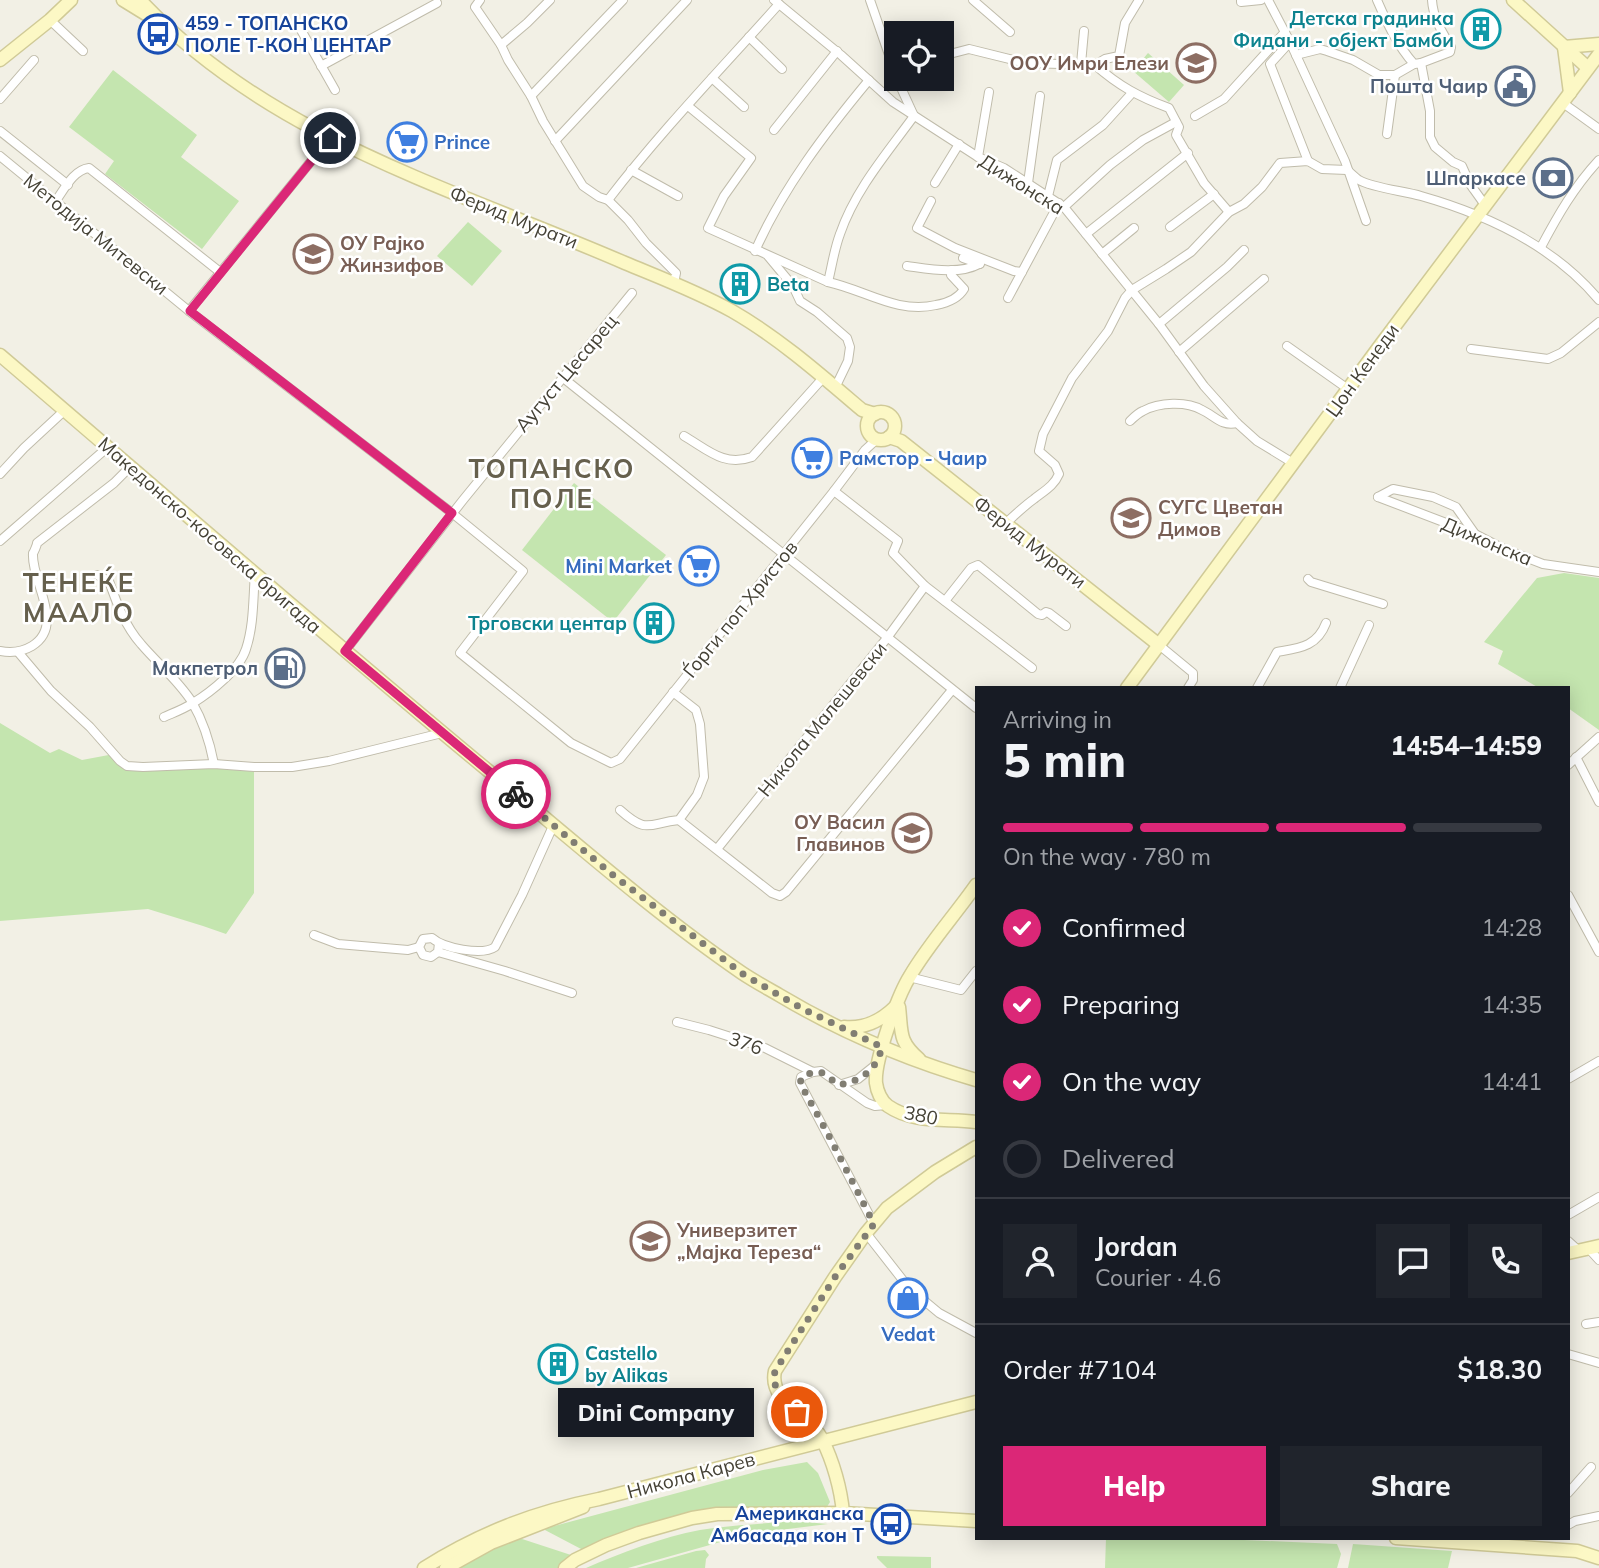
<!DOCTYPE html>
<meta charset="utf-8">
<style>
:root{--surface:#171b24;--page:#20242c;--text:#f1f3f6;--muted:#9ea1a6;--line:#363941;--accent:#db2777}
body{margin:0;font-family:Mulish,sans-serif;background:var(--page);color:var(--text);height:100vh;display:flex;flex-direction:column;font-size:26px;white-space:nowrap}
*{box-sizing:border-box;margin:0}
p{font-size:23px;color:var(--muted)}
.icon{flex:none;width:38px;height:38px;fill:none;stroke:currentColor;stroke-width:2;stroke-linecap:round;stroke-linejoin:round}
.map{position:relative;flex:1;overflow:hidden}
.details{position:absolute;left:975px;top:686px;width:595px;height:854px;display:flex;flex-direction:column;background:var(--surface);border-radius:0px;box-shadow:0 4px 18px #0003}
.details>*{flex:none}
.tools{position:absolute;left:884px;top:21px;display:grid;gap:14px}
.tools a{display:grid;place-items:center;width:70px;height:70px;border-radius:0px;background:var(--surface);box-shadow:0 4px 18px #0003;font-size:35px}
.pin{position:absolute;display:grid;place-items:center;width:60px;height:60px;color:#fff;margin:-30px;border:4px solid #fff;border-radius:50%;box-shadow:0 2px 7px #0007}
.courier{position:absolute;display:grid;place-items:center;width:70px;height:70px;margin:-35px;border:5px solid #db2777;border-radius:50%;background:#fff;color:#222;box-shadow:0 2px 9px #0007}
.bubble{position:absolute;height:49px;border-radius:0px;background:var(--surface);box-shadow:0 4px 18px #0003;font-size:23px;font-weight:800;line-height:49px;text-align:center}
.head em{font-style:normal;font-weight:800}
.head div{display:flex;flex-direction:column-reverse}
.head{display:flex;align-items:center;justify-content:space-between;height:119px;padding:0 28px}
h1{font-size:46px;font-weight:800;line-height:52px}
.bar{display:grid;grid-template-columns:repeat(4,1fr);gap:10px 7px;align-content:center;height:84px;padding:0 28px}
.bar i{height:9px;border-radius:5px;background:var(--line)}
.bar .on{background:var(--accent)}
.bar p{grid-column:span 4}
.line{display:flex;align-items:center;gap:18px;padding:0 28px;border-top:2px solid var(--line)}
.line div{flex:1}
.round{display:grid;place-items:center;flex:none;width:74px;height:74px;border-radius:0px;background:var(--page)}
ol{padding:0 28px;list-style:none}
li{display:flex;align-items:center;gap:21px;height:77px}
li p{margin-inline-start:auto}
li .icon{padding:7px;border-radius:50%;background:var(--accent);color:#fff;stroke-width:4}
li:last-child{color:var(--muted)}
li i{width:38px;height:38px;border:4px solid var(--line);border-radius:50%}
.primary-button{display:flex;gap:14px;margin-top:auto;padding:14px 28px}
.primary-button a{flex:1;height:80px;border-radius:0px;background:var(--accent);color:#fff;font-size:28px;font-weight:800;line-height:80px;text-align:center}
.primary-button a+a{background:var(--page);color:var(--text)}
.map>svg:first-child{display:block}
.green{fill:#c4e5af}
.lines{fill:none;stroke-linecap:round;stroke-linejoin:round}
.street-casing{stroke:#c0bcab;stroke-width:10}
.secondary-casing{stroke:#d0ca97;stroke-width:15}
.street{stroke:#fff;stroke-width:8}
.secondary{stroke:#fcf8c5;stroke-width:12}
.done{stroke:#817e73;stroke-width:7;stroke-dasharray:0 12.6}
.route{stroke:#db2777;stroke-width:9}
.labels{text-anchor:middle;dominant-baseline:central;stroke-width:5;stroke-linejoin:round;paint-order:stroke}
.culture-label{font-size:19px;font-weight:bold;fill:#0d838f;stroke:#fff;text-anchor:end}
.transit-label{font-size:19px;font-weight:bold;fill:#164399;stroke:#fff;text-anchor:start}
.education-label{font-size:19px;font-weight:bold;fill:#785e54;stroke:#fff;text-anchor:start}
.service-label{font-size:19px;font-weight:bold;fill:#4e5e75;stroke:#fff;text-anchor:end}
.shop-label{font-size:19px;font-weight:bold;fill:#366cbe;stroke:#fff;text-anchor:start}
.street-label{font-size:19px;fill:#444135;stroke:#fff}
.district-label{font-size:26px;font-weight:bold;letter-spacing:2px;fill:#66604d;stroke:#fff}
</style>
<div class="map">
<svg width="1599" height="1568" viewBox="0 0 1599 1568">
<rect width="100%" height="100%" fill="#f2f0e5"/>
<g class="green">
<path d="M1148 53 1184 85 1169 102 1133 71Z"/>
<path d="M113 70 197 135 181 157 239 201 202 249 105 174 114 161 69 127Z"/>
<path d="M468 222 502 251 472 286 437 256Z"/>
<path d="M574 483 666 555 613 622 522 550Z"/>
<path d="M1564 573 1599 578V730L1568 708V688H1539L1498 664 1503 651 1484 642 1537 578Z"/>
<path d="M0 723 50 753 59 749 82 760 114 754 123 764 254 767V893L226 934 203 926 148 909 0 921Z"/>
<path d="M807 1462 818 1473 830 1502 825 1510H712L583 1550 543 1529 763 1470Z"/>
<path d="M793 1521 828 1524 749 1534 628 1568H586C621 1553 662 1537 700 1530 731 1525 762 1524 793 1521Z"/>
<path d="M516 1537 571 1555 562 1568H452Z"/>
<path d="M1106 1538H1199L1337 1544 1341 1554 1337 1568H1105Z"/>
<path d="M1353 1544 1452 1551 1448 1568H1348Z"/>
<path d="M705 1550 709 1555 706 1559 705 1568H636L696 1551Z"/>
<path d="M877 1556 931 1557V1568H887L877 1558Z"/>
</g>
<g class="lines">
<g class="street-casing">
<g id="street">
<path d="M480 0 475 7 501 45 508 60 531 96 543 121 583 186 599 197 608 200 628 220 646 243 676 273 674 283"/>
<path d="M774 0 841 55 893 102 978 157 1004 168 1064 207 1159 324 1204 386 1237 423 1257 441 1293 463"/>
<path d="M870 0 896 75"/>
<path d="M973 0 1010 32"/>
<path d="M1241 0V2L1261 0"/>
<path d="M1268 0 1290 42 1345 161 1366 221"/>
<path d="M1377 0C1387 23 1397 45 1414 64L1421 63 1430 111V137L1435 147 1453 162 1462 166 1470 184 1485 205"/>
<path d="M50 20 83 51"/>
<path d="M301 30 335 90"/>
<path d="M749 37 782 69"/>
<path d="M1290 42 1270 64 1308 161"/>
<path d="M501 45 527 23 550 0"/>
<path d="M1296 55 1320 49 1327 51 1353 60 1379 75H1395L1414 64"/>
<path d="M942 56 969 49 1026 63 1095 65"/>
<path d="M1421 63 1450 52 1451 47C1442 32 1433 18 1432 0"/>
<path d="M1081 64 1084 31"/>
<path d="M1095 65C1119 86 1139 97 1169 108L1179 127 1176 135 1204 183 1229 212"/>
<path d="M1095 65 1105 59 1119 56 1125 23 1139 0"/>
<path d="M321 66 437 3"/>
<path d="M712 78 744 107"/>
<path d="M531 96 623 0"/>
<path d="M0 99 34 60"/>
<path d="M1563 103 1599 129"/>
<path d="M688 106 751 158 724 196 708 228 828 282C865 290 897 314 936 305 947 303 958 299 964 289L951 275 952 270"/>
<path d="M1195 116 1224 99 1285 32"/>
<path d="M774 130 837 51"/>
<path d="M0 131 68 185"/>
<path d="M1387 134 1395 75"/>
<path d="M555 141 687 0"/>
<path d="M0 156 189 311 452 513 523 571 460 653 571 743 611 763 620 759 834 491 865 450 876 440"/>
<path d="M978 157 989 92"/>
<path d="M631 170 678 196"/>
<path d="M1347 170C1351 173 1355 178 1359 180 1373 188 1404 191 1421 196 1488 215 1554 246 1599 300"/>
<path d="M935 183 959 144"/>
<path d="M1028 183 1040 96"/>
<path d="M1048 196 1057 160 1103 125 1132 93"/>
<path d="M608 200C661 131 721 69 779 4"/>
<path d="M931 201 917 228 955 248 1014 271 1022 272"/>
<path d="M55 202C64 190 73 170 89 168L220 272"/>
<path d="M1064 207 1110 165 1143 140 1176 122"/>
<path d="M1170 227 1214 194"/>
<path d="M1086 234 1188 153"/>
<path d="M1541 247C1558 215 1574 187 1599 160"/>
<path d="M755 251C783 188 825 133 869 80"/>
<path d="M1102 254 1134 228"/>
<path d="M768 256 793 286 800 301 817 312 847 338 850 347 848 361 835 388"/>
<path d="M963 258 980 264"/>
<path d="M907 266C929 269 959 275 979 264"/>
<path d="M828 282C832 266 834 250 840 234 855 190 887 153 914 116L897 79"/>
<path d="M1008 298 1059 203"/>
<path d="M189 311 330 138"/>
<path d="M1159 324 1227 267 1244 250"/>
<path d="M1287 346 1348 389"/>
<path d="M1471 349 1548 359 1561 353 1599 322"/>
<path d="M1179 352 1264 279"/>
<path d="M562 377 976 708"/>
<path d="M1130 421C1134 417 1138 413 1143 411 1159 402 1187 401 1202 410 1215 416 1222 427 1237 423"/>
<path d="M684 436C708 450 724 467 752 457L823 378"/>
<path d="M0 474 24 448 65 410"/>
<path d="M834 491 898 541 893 553 925 586 1032 668"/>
<path d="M1378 497 1475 534 1504 549 1543 564 1599 572"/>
<path d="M1378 497 1393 489 1433 497 1456 507 1475 534"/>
<path d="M1006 523C1015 515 1024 506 1034 499 1044 491 1054 486 1059 474L1055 465 1039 451 1043 434 1072 378 1108 331 1125 298 1132 290 1166 269 1191 252 1229 212 1244 204 1262 187 1280 163 1308 161 1322 169 1347 170"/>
<path d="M0 541 108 447"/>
<path d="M97 575 109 581C117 604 125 626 141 644 158 664 178 680 192 702 203 721 210 743 214 764"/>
<path d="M1308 579 1311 582 1383 604"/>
<path d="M945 601 971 568 978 565 1038 614 1042 615 1046 612 1049 613 1066 626"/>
<path d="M1159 645 1193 673V680L1188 688"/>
<path d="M0 651C11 653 22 652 32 646 66 625 31 582 33 553 34 552 37 545 37 543L114 483 130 467"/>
<path d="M345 651 463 500 632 293"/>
<path d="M18 652 51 691 90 727 120 761 127 766 143 767 214 764 254 767H292L329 761 442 733"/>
<path d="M1257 688 1277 652C1299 648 1317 647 1326 623"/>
<path d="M1340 688 1369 625"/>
<path d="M164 717C173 713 184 709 193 703 211 692 240 669 246 649 254 625 253 598 255 573"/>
<path d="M1576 757 1599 802"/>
<path d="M1568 765 1599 737"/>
<path d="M620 810C648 835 648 823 679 820L697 795 704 777 700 724 696 710 673 692"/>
<path d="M679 820 772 893 780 896 786 892 952 690"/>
<path d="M717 849 887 638 925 586"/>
<path d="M1568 895 1599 952"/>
<path d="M314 935 338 944 408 950 419 947"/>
<path d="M439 943 438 952 431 957 423 955 419 947 423 939 432 938C443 948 482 956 495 947L522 895 553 826"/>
<path d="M438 952 505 971 572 993"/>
<path d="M909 977 961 990 976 971"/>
<path d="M677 1022 709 1030 765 1048 813 1072 821 1071 867 1103 875 1106 886 1105"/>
<path d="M813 1072 801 1077 800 1083 874 1224"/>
<path d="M1568 1079 1599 1061"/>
<path d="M839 1085 858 1079 878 1063"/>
<path d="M1568 1215 1599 1197"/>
<path d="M866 1233 909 1288 939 1313 976 1333"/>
<path d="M1568 1241 1579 1251"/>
<path d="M1589 1249 1599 1260"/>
<path d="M1586 1324 1599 1322"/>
<path d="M1568 1354 1599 1363"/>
<path d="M1568 1493 1591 1467"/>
<path d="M1568 1525 1575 1521 1599 1516"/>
</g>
</g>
<g class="secondary-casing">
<g id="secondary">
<path d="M123 0 149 16"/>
<path d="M140 0C269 138 457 190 625 263 661 278 698 292 732 311 779 338 821 375 862 410L875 414"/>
<path d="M1513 0 1588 68"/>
<path d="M1564 47 1570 93"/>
<path d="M1564 47 1599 44"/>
<path d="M0 60 50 20 71 0"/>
<path d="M0 355C165 496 329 639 497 778 577 844 656 914 742 973 754 981 767 988 779 995 841 1032 907 1060 976 1080"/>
<circle cx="881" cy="426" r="14"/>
<path d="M889 437 901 441 1159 645"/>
<path d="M1127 688 1382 343 1599 54"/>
<path d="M976 885C955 915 928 945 910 976 898 995 874 1061 876 1083 877 1091 881 1101 888 1106 914 1124 947 1118 976 1122"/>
<path d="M899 1007C902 1032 898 1041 919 1059"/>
<path d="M844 1027C865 1029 881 1021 896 1006"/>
<path d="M1568 1253 1599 1246"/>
<path d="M843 1513C841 1489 833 1461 822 1439 810 1416 768 1402 775 1371L835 1277 866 1233 887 1208 935 1172 976 1147"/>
<path d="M1396 1538 1577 1551 1599 1558"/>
<path d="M424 1568C480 1533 534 1512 599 1499L976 1402"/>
<path d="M446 1568 491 1543 583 1507"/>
<path d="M565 1568 575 1560 606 1545 639 1533 692 1518 717 1514 843 1513 976 1521"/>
</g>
</g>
<use href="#street" class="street"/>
<use href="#secondary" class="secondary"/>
</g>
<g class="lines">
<path class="done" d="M516 794 613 875 743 974 801 1008 882 1047C876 1071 862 1080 839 1085 822 1073 822 1067 802 1077L800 1083 828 1134 874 1224 835 1277 775 1371C771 1390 784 1400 797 1412"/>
<path class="route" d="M330 138 190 311 452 513 345 651 516 794"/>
</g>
<defs>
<g id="building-ring" transform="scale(2.0125)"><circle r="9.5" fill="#fff" stroke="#0f9aa8" stroke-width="1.5"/><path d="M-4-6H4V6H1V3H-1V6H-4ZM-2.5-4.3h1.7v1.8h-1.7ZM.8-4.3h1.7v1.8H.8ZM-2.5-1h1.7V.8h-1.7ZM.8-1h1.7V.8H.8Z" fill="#0f9aa8"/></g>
<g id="bus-ring" transform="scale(2.0125)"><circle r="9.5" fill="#fff" stroke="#1a4fb4" stroke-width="1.5"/><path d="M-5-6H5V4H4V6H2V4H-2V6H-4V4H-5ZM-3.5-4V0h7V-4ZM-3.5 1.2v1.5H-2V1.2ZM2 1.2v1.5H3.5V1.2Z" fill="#1a4fb4"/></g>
<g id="school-ring" transform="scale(2.0125)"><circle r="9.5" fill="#fff" stroke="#8d6e63" stroke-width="1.5"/><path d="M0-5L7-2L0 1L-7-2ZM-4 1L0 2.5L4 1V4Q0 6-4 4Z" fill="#8d6e63"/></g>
<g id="civic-ring" transform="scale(2.0125)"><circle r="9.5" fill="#fff" stroke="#5c6f8a" stroke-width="1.5"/><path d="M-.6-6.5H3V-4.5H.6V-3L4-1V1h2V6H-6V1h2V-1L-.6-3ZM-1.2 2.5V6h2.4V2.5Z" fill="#5c6f8a"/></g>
<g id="supermarket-ring" transform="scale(2.0125)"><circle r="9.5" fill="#fff" stroke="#3f7fe0" stroke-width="1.5"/><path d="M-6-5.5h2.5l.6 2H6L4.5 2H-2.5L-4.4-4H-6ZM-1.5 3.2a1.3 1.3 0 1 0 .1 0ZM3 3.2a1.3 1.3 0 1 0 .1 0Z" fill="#3f7fe0"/></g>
<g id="bank-ring" transform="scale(2.0125)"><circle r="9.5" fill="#fff" stroke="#5c6f8a" stroke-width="1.5"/><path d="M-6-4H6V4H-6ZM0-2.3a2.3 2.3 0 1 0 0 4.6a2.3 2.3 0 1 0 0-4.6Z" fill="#5c6f8a"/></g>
<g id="fuel-ring" transform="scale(2.0125)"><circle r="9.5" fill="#fff" stroke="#5c6f8a" stroke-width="1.5"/><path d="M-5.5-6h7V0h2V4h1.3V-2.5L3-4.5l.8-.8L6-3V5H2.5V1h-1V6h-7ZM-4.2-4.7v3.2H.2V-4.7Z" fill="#5c6f8a"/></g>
<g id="university-ring" transform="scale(2.0125)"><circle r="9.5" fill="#fff" stroke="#8d6e63" stroke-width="1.5"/><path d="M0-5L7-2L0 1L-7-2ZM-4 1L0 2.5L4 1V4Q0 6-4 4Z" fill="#8d6e63"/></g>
<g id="shop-ring" transform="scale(2.0125)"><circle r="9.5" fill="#fff" stroke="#3f7fe0" stroke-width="1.5"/><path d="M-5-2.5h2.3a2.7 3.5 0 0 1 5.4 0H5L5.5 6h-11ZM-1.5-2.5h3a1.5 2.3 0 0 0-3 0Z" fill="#3f7fe0"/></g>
</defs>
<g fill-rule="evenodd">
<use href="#building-ring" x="1481" y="29"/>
<use href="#bus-ring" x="158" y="34"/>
<use href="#school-ring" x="1196" y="63"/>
<use href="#civic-ring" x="1515" y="86"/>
<use href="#supermarket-ring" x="407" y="142"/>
<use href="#bank-ring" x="1553" y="178"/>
<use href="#school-ring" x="313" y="254"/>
<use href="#building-ring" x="740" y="284"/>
<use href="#supermarket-ring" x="812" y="458"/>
<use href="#school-ring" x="1131" y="518"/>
<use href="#supermarket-ring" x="699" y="566"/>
<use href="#building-ring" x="654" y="623"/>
<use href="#fuel-ring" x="285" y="668"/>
<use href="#school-ring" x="912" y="833"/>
<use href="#university-ring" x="650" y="1241"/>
<use href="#shop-ring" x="908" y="1298"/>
<use href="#building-ring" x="558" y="1364"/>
<use href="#bus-ring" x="891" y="1524"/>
</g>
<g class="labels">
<g class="culture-label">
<text x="1454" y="18">Детска градинка<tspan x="1454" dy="22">Фидани - објект Бамби</tspan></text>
<text x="767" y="284" text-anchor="start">Beta</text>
<text x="627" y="623">Трговски центар</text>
<text x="585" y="1353" text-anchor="start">Castello<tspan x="585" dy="22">by Alikas</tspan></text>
</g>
<g class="transit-label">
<text x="185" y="23">459 - ТОПАНСКО<tspan x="185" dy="22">ПОЛЕ Т-КОН ЦЕНТАР</tspan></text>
<text x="864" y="1513" text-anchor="end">Американска<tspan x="864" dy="22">Амбасада кон Т</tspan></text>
</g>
<g class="education-label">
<text x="1169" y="63" text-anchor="end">ООУ Имри Елези</text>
<text x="340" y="243">ОУ Рајко<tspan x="340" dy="22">Жинзифов</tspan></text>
<text x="1158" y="507">СУГС Цветан<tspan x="1158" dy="22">Димов</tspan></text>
<text x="885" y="822" text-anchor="end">ОУ Васил<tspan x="885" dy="22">Главинов</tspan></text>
<text x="677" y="1230">Универзитет<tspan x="677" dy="22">„Мајка Тереза“</tspan></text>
</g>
<g class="service-label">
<text x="1488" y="86">Пошта Чаир</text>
<text x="1526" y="178">Шпаркасе</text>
<text x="258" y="668">Макпетрол</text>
</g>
<g class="shop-label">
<text x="434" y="142">Prince</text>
<text x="839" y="458">Рамстор - Чаир</text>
<text x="672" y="566" text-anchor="end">Mini Market</text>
<text x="908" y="1334" text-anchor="middle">Vedat</text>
</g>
<g class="street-label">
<text transform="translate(1022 184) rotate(32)">Дижонска</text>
<text transform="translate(514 217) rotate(22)">Ферид Мурати</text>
<text transform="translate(96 234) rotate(39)">Методија Митевски</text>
<text transform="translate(1362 370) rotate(-54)">Џон Кенеди</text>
<text transform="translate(566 373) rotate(-50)">Аугуст Цесарец</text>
<text transform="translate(210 535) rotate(41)">Македонско-косовска бригада</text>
<text transform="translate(1487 541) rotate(23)">Дижонска</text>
<text transform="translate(1030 542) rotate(38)">Ферид Мурати</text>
<text transform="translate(740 609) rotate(-51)">Ѓорги поп Христов</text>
<text transform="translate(822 719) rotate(-51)">Никола Малешевски</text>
<text transform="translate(746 1043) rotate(19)">376</text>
<text transform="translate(921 1115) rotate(11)">380</text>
<text transform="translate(691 1475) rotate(-15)">Никола Карев</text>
</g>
<g class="district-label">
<text x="552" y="468">ТОПАНСКО<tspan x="552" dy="30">ПОЛЕ</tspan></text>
<text x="79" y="582">ТЕНЕЌЕ<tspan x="79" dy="30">МААЛО</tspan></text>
</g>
</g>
</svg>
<div class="tools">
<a><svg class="icon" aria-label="locate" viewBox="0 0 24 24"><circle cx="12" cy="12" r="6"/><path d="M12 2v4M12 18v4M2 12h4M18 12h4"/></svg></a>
</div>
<div class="pin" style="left:797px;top:1412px;background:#ea580c"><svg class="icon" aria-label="bag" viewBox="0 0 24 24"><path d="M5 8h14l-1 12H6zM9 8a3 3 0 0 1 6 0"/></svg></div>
<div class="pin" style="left:330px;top:138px;background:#1f2937"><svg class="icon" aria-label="home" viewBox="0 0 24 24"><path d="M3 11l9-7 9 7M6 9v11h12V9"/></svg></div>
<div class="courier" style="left:516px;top:794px"><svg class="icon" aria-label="bike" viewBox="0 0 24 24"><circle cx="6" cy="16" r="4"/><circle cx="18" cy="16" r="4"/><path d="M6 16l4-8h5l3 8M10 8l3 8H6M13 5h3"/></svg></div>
<div class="bubble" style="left:558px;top:1388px;width:196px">Dini Company</div>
<section class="details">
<div class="head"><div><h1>5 min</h1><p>Arriving in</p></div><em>14:54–14:59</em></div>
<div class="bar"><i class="on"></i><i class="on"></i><i class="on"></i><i></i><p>On the way · 780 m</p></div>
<ol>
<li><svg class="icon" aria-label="check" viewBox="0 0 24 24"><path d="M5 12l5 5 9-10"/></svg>Confirmed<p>14:28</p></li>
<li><svg class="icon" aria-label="check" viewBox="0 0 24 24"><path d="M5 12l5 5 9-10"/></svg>Preparing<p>14:35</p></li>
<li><svg class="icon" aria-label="check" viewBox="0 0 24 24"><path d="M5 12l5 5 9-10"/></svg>On the way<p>14:41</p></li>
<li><i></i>Delivered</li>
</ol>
<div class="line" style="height:126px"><a class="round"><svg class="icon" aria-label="person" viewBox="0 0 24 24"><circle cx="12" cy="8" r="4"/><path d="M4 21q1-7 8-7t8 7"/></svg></a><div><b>Jordan</b><p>Courier · 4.6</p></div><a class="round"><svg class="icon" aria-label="chat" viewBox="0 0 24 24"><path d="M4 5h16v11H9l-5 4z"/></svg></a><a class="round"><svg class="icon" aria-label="phone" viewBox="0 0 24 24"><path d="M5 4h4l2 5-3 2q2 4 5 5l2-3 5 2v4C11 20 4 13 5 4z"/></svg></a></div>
<div class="line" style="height:91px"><div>Order #7104</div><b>$18.30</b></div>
<div class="primary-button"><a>Help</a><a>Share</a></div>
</section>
</div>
